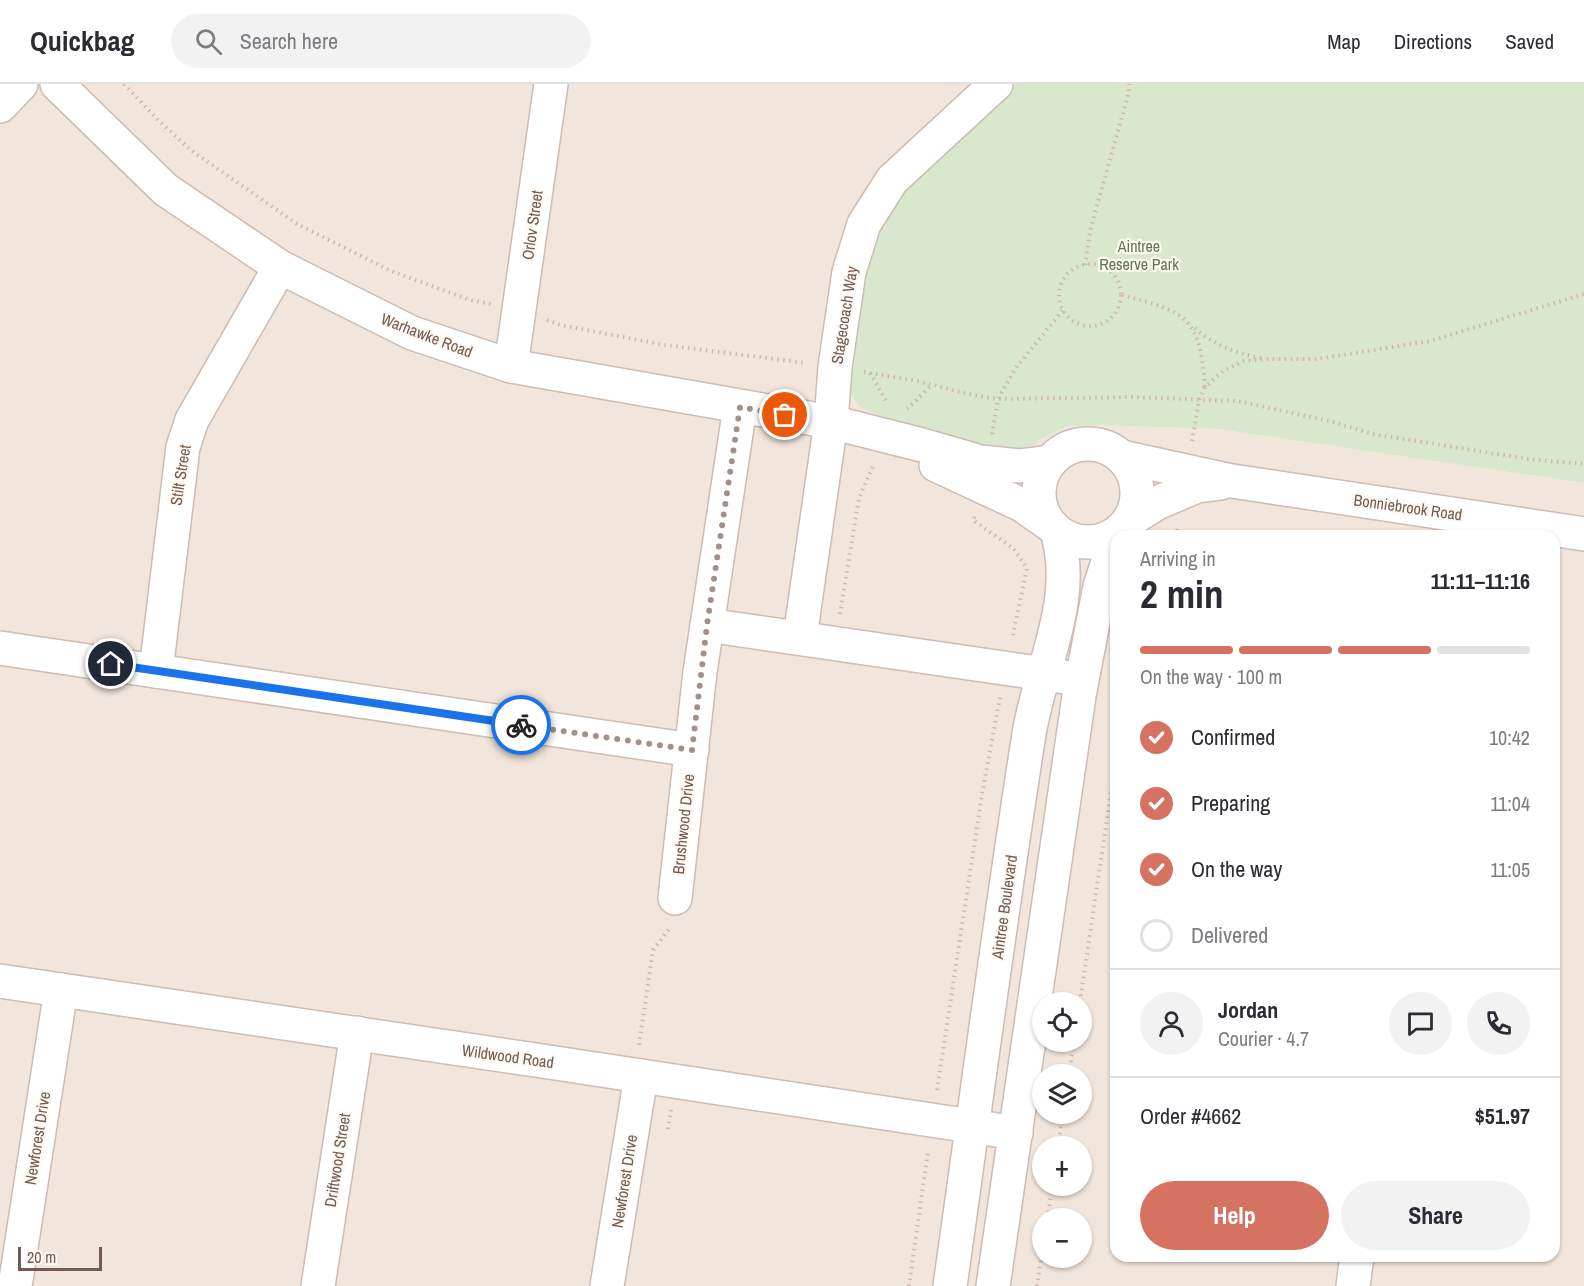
<!DOCTYPE html>
<meta charset="utf-8">
<style>
:root{--surface:#fff;--page:#f2f2f3;--text:#2b2b33;--muted:#7c7c81;--line:#e1e1e2;--accent:#d67261}
body{margin:0;font-family:"Archivo Narrow",sans-serif;background:var(--page);color:var(--text);height:100vh;display:flex;flex-direction:column;font-size:22px;white-space:nowrap}
*{box-sizing:border-box;margin:0}
p{font-size:20px;color:var(--muted)}
.icon{flex:none;width:33px;height:33px;fill:none;stroke:currentColor;stroke-width:2;stroke-linecap:round;stroke-linejoin:round}
.map{position:relative;flex:1;overflow:hidden}
.drawer{position:absolute;left:1110px;top:446px;width:450px;height:732px;display:flex;flex-direction:column;background:var(--surface);border-radius:18px;box-shadow:0 2px 4px #0004}
.drawer>*{flex:none}
.buttons{position:absolute;left:1032px;top:908px;display:grid;gap:12px}
.buttons a{display:grid;place-items:center;width:60px;height:60px;border-radius:50%;background:var(--surface);box-shadow:0 2px 4px #0004;font-size:30px}
.scale{position:absolute;left:18px;bottom:15px;width:84px;box-sizing:border-box;padding-left:6px;border:3px solid #745b52;border-top:0;font-size:16px;line-height:21px;white-space:nowrap;color:#745b52;-webkit-text-stroke:4px #fdf9f3;paint-order:stroke}
.pin{position:absolute;display:grid;place-items:center;width:51px;height:51px;color:#fff;margin:-26px;border:3px solid #fff;border-radius:50%;box-shadow:0 2px 6px #0007}
.courier{position:absolute;display:grid;place-items:center;width:60px;height:60px;margin:-30px;border:4px solid #1a73e8;border-radius:50%;background:#fff;color:#222;box-shadow:0 2px 8px #0007}
.headline em{font-style:normal;font-weight:700}
.headline div{display:flex;flex-direction:column-reverse}
.headline{display:flex;align-items:center;justify-content:space-between;height:102px;padding:0 30px}
h1{font-size:39px;font-weight:700;line-height:45px}
.bar{display:grid;grid-template-columns:repeat(4,1fr);gap:9px 6px;align-content:center;height:72px;padding:0 30px}
.bar i{height:8px;border-radius:4px;background:var(--line)}
.bar .selected{background:var(--accent)}
.bar p{grid-column:span 4}
.line{display:flex;align-items:center;gap:15px;padding:0 30px;border-top:2px solid var(--line)}
.line div{flex:1}
.round{display:grid;place-items:center;flex:none;width:63px;height:63px;border-radius:32px;background:var(--page)}
ol{padding:0 30px;list-style:none}
li{display:flex;align-items:center;gap:18px;height:66px}
li p{margin-inline-start:auto}
li .icon{padding:6px;border-radius:50%;background:var(--accent);color:#fff;stroke-width:4}
li:last-child{color:var(--muted)}
li i{width:33px;height:33px;border:3px solid var(--line);border-radius:50%}
.primary-button{display:flex;gap:12px;margin-top:auto;padding:12px 30px}
.primary-button a{flex:1;height:69px;border-radius:36px;background:var(--accent);color:#fff;font-size:24px;font-weight:700;line-height:69px;text-align:center}
.primary-button a+a{background:var(--page);color:var(--text)}
header{display:flex;align-items:center;gap:36px;box-sizing:border-box;height:84px;padding:0 30px;background:var(--surface);border-bottom:2px solid var(--line)}
header strong{font-size:28px}
nav{display:flex;gap:33px;margin-inline-start:auto;font-size:21px}
.search{width:420px;height:54px;background:var(--page);display:flex;align-items:center;gap:15px;box-sizing:border-box;padding:0 21px;border-radius:33px;color:var(--muted);font-size:22px}
.map>svg:first-child{display:block}
.residential{fill:#f2e6dc;fill-rule:evenodd}
.green{fill:#d9e8cc}
.lines{fill:none;stroke-linecap:round;stroke-linejoin:round}
.minor-casing{stroke:#ccbcb3;stroke-width:36}
.path{stroke:#d3b7aa;stroke-width:4;stroke-dasharray:1.5 4.5;stroke-linecap:butt}
.minor{stroke:#fff;stroke-width:33}
.done{stroke:#a39188;stroke-width:6;stroke-dasharray:0 10.8}
.route{stroke:#1a73e8;stroke-width:8}
.labels{text-anchor:middle;dominant-baseline:central;stroke-width:4.5;stroke-linejoin:round;paint-order:stroke}
.street-label{font-size:16px;fill:#745b52;stroke:#fdf9f3}
.park-label{font-size:16px;fill:#5c784b;stroke:#fdf9f3}
</style>
<header>
<strong>Quickbag</strong>
<div class="search"><svg class="icon" aria-label="search" viewBox="0 0 24 24"><circle cx="10" cy="10" r="6"/><path d="M15 15l6 6"/></svg>Search here</div>
<nav><a>Map</a><a>Directions</a><a>Saved</a></nav>
</header>
<div class="map">
<svg width="1584" height="1202" viewBox="0 0 1584 1202">
<rect width="100%" height="100%" fill="#fbf4ed"/>
<path class="residential" d="M0 0H1016L969 41 1024 371 1040 356 1068 342 1097 341 1218 345 1584 399V1202H0ZM1116 452H1554V1172H1116ZM1042 918H1082V957H1042ZM1042 990H1082V1029H1042ZM1042 1062H1082V1101H1042ZM1042 1134H1082V1173H1042Z"/>
<path class="green" d="M1016 0H1584V399L1218 345 1097 341 1068 342 1040 356 1024 371 881 332 859 322 844 300 872 139 969 41Z"/>
<g class="lines">
<g class="minor-casing">
<g id="minor">
<path d="M57 0 166 106 280 183 412 249 511 282 831 338 922 361 981 378 1019 382 1050 378"/>
<path d="M0 22 21 0"/>
<path d="M511 282 551 0"/>
<circle cx="1088" cy="409" r="49"/>
<path d="M1122 373 1232 397 1584 450"/>
<path d="M936 381 1022 421 1052 442"/>
<path d="M1130 436 1157 419 1197 402 1221 399"/>
<path d="M707 541 1065 593"/>
<path d="M800 553 831 338 835 283 849 188 864 140 892 96 996 0"/>
<path d="M0 564 692 666"/>
<path d="M156 587 183 363 192 336 280 183"/>
<path d="M675 814 700 588 740 323"/>
<path d="M0 897 549 978 1016 1049"/>
<path d="M15 1202 61 906"/>
<path d="M318 1202 357 949"/>
<path d="M607 1202 641 992"/>
<path d="M950 1202C976 1018 1000 834 1029 650 1040 582 1078 517 1057 447"/>
<path d="M993 1202 1079 612 1100 502 1116 454"/>
<path d="M1353 1202 1357 1172"/>
</g>
</g>
<g class="path">
<path d="M124 0 158 36 192 67 297 140 391 187 470 216 491 220"/>
<circle cx="1090" cy="211" r="31"/>
<path d="M1085 181 1091 143 1129 8V0"/>
<path d="M1122 211C1187 228 1200 233 1205 303"/>
<path d="M547 236 560 241 665 261 806 279"/>
<path d="M1195 244C1213 261 1236 269 1261 274"/>
<path d="M864 288 918 297 968 310 998 315 1133 313 1238 317 1333 338 1373 350 1528 375 1584 380"/>
<path d="M870 289 888 320"/>
<path d="M907 325 932 301"/>
<path d="M992 350 998 315 1015 285 1063 226"/>
<path d="M1192 357 1199 316 1205 303 1223 287 1244 277 1267 275H1317L1430 257 1584 210"/>
<path d="M975 433 973 436 1014 465 1027 484 1012 556"/>
<path d="M1175 452 1179 442"/>
<path d="M840 530 859 414 874 380"/>
<path d="M1080 918 1116 673"/>
<path d="M639 961 653 866 670 844"/>
<path d="M1069 990 1074 957"/>
<path d="M937 1006 982 710 1000 613"/>
<path d="M668 1045 671 1026"/>
<path d="M1058 1062 1063 1029"/>
<path d="M1048 1134 1052 1101"/>
<path d="M909 1202 928 1067"/>
<path d="M1037 1202 1042 1168"/>
</g>
<use href="#minor" class="minor"/>
</g>
<g class="lines">
<path class="done" d="M521 641 692 666 707 541 740 323 785 331"/>
<path class="route" d="M111 580 521 641"/>
</g>
<g class="labels">
<g class="street-label">
<text transform="translate(532 141) rotate(-82)">Orlov Street</text>
<text transform="translate(844 231) rotate(-81)">Stagecoach Way</text>
<text transform="translate(427 251) rotate(21)">Warhawke Road</text>
<text transform="translate(180 391) rotate(-81)">Stilt Street</text>
<text transform="translate(1408 423) rotate(8)">Bonniebrook Road</text>
<text transform="translate(683 740) rotate(-84)">Brushwood Drive</text>
<text transform="translate(1004 823) rotate(-82)">Aintree Boulevard</text>
<text transform="translate(508 972) rotate(8)">Wildwood Road</text>
<text transform="translate(37 1054) rotate(-81)">Newforest Drive</text>
<text transform="translate(337 1076) rotate(-81)">Driftwood Street</text>
<text transform="translate(624 1097) rotate(-81)">Newforest Drive</text>
</g>
<g class="park-label">
<text x="1139" y="162">Aintree<tspan x="1139" dy="18">Reserve Park</tspan></text>
</g>
</g>
</svg>
<div class="buttons">
<a><svg class="icon" aria-label="locate" viewBox="0 0 24 24"><circle cx="12" cy="12" r="6"/><path d="M12 2v4M12 18v4M2 12h4M18 12h4"/></svg></a>
<a><svg class="icon" aria-label="layers" viewBox="0 0 24 24"><path d="M12 4l9 5-9 5-9-5zM3 14l9 5 9-5"/></svg></a>
<a>+</a>
<a>−</a>
</div>
<div class="scale">20 m</div>
<div class="pin" style="left:785px;top:331px;background:#ea580c"><svg class="icon" aria-label="bag" viewBox="0 0 24 24"><path d="M5 8h14l-1 12H6zM9 8a3 3 0 0 1 6 0"/></svg></div>
<div class="pin" style="left:111px;top:580px;background:#1f2937"><svg class="icon" aria-label="home" viewBox="0 0 24 24"><path d="M3 11l9-7 9 7M6 9v11h12V9"/></svg></div>
<div class="courier" style="left:521px;top:641px"><svg class="icon" aria-label="bike" viewBox="0 0 24 24"><circle cx="6" cy="16" r="4"/><circle cx="18" cy="16" r="4"/><path d="M6 16l4-8h5l3 8M10 8l3 8H6M13 5h3"/></svg></div>
<section class="drawer">
<div class="headline"><div><h1>2 min</h1><p>Arriving in</p></div><em>11:11–11:16</em></div>
<div class="bar"><i class="selected"></i><i class="selected"></i><i class="selected"></i><i></i><p>On the way · 100 m</p></div>
<ol>
<li><svg class="icon" aria-label="check" viewBox="0 0 24 24"><path d="M5 12l5 5 9-10"/></svg>Confirmed<p>10:42</p></li>
<li><svg class="icon" aria-label="check" viewBox="0 0 24 24"><path d="M5 12l5 5 9-10"/></svg>Preparing<p>11:04</p></li>
<li><svg class="icon" aria-label="check" viewBox="0 0 24 24"><path d="M5 12l5 5 9-10"/></svg>On the way<p>11:05</p></li>
<li><i></i>Delivered</li>
</ol>
<div class="line" style="height:108px"><a class="round"><svg class="icon" aria-label="person" viewBox="0 0 24 24"><circle cx="12" cy="8" r="4"/><path d="M4 21q1-7 8-7t8 7"/></svg></a><div><b>Jordan</b><p>Courier · 4.7</p></div><a class="round"><svg class="icon" aria-label="chat" viewBox="0 0 24 24"><path d="M4 5h16v11H9l-5 4z"/></svg></a><a class="round"><svg class="icon" aria-label="phone" viewBox="0 0 24 24"><path d="M5 4h4l2 5-3 2q2 4 5 5l2-3 5 2v4C11 20 4 13 5 4z"/></svg></a></div>
<div class="line" style="height:78px"><div>Order #4662</div><b>$51.97</b></div>
<div class="primary-button"><a>Help</a><a>Share</a></div>
</section>
</div>
